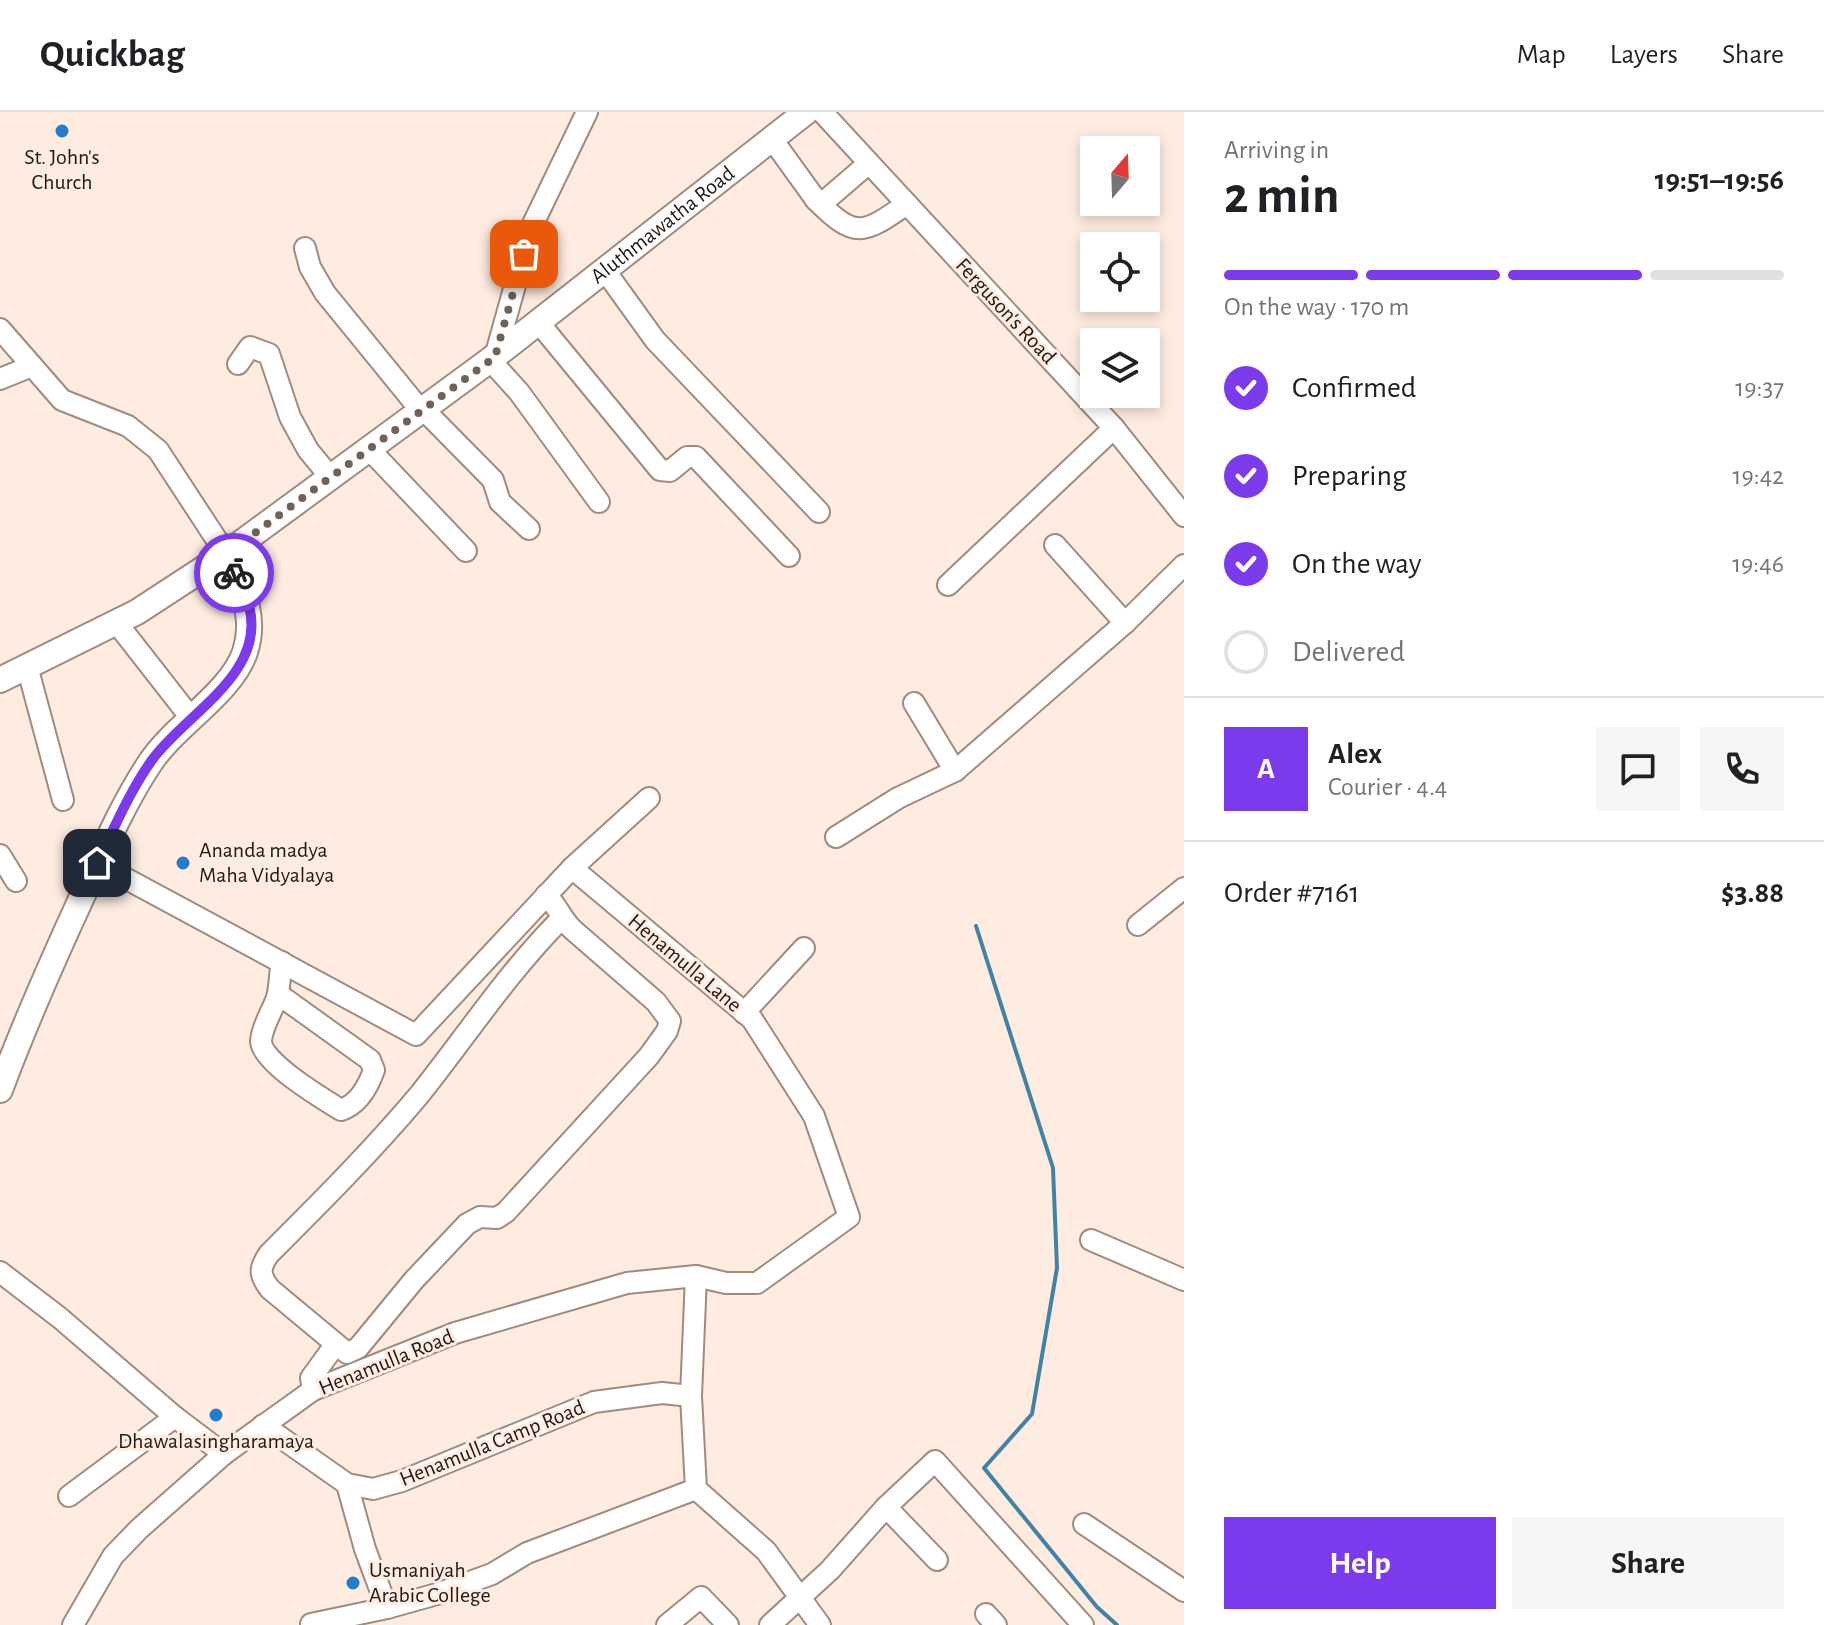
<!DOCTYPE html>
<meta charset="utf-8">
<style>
:root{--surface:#fff;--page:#f6f6f6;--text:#202124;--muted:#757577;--line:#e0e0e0;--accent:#7c3aed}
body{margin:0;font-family:"Alegreya Sans",sans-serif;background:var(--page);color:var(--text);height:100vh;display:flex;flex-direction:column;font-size:30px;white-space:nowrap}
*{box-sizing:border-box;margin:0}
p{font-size:26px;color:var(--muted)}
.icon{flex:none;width:44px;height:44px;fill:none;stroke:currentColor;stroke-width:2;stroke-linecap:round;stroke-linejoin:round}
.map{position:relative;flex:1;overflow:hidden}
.sheet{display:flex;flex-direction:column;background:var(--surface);width:640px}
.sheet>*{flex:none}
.needle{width:52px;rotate:19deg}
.tools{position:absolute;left:1080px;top:24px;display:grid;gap:16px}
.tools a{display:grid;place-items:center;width:80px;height:80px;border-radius:0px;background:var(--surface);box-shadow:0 4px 12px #0003;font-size:40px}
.pin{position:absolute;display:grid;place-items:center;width:68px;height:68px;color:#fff;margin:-34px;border-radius:16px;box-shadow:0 4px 12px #0006}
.courier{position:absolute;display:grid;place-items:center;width:80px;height:80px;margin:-40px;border:6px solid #7c3aed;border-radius:50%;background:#fff;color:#222;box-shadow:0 2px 10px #0007}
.headline em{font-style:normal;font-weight:700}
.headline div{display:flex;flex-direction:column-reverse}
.headline{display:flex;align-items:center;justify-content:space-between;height:136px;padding:0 40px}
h1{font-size:52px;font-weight:700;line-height:60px}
.bar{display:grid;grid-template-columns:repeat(4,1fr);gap:12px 8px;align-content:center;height:96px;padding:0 40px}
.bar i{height:10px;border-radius:6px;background:var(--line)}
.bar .selected{background:var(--accent)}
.bar p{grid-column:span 4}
.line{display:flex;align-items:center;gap:20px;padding:0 40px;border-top:2px solid var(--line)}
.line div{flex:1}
.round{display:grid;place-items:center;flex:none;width:84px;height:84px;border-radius:0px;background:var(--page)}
ol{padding:0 40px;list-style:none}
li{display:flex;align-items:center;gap:24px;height:88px}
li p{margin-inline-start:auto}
li .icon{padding:8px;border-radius:50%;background:var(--accent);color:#fff;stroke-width:4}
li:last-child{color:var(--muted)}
li i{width:44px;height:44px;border:4px solid var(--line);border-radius:50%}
.button{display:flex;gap:16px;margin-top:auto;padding:16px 40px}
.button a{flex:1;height:92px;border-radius:0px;background:var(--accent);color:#fff;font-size:32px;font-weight:700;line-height:92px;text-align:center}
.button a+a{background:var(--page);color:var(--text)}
header{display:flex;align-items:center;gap:48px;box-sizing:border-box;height:112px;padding:0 40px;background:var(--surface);border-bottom:2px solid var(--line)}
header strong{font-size:38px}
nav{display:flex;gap:44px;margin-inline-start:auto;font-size:28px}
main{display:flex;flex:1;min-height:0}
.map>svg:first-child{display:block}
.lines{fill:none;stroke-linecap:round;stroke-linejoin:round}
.stream{stroke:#4083a7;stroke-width:4}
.minor-casing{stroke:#a08b7d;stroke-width:24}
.major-casing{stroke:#a08b7d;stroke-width:28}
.minor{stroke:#fff;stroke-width:20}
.major{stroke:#fff;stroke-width:24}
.done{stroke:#6e635b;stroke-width:8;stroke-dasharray:0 14.4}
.route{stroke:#7c3aed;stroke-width:10}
.poi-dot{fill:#247cca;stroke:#feece0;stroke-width:3}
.labels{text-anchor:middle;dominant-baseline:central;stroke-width:6;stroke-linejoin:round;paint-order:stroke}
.poi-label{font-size:22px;fill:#211914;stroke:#feece0}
.street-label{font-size:22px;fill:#211914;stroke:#feece0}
</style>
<header>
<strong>Quickbag</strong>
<nav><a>Map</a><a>Layers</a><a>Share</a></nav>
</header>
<main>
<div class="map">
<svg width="1184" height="1513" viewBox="0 0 1184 1513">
<rect width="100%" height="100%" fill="#feece0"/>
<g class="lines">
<path class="stream" d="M976 814 1053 1056 1057 1156 1032 1302 984 1356 1097 1495 1117 1513"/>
<g class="minor-casing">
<g id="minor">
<path d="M822 0 1114 316 1184 404"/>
<path d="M772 27 816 88H826L869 51"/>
<path d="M816 88C856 128 863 122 907 92"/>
<path d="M305 136 310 155 325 181 422 300"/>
<path d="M606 160 655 228 819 400"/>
<path d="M539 211 660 358 670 359 687 345H696L789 444"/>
<path d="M0 217 62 288 128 314 158 338 226 442"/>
<path d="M495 245 531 116 587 0"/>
<path d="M490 248 519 280 599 390"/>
<path d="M238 252 250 235 269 242 290 305 308 338 331 366"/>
<path d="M0 267 32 254"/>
<path d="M424 298 493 368 500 390 529 417"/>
<path d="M369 337 466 439"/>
<path d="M1055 433 1125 511"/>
<path d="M948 473 1114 316"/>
<path d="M116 510 191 606"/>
<path d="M27 554 63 688"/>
<path d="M914 591 955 659"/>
<path d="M836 725 898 686 955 659 1125 511 1184 453"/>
<path d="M0 743 16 769"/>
<path d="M97 751 416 923 572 756 649 686"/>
<path d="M546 783C557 793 561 806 572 817L656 890 670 909 667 919 649 944 506 1100 497 1106 480 1105 467 1112 414 1168 358 1236 347 1241 270 1177C259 1163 259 1156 269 1142 321 1090 373 1038 420 982 467 923 508 860 562 806"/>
<path d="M1138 813 1184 776"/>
<path d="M278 882 370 948 374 958C368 975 359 992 341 998 323 987 261 950 261 929 262 912 276 894 278 881 280 870 280 860 282 850"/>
<path d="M744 901 804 836"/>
<path d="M1091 1128 1184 1168"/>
<path d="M0 1160 60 1206 175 1305 224 1342"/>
<path d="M696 1164 691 1284 696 1377 766 1439 820 1513"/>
<path d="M313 1278 311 1266 335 1233"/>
<path d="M263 1313 347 1372 373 1377 402 1369 594 1290 662 1281 691 1284"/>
<path d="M347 1372 365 1437 387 1496 437 1482 492 1462 527 1441 696 1377"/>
<path d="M69 1384 175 1305"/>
<path d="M886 1395 937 1448"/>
<path d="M1084 1412 1184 1479"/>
<path d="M986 1502 996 1513"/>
<path d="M311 1512 387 1496"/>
<path d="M73 1513 113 1444 139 1417 224 1342 313 1278 455 1221 627 1171 696 1164 726 1171H757L849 1105 814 1004 752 907 572 756"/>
<path d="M667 1513 701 1485 728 1513"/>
<path d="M770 1513 830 1458 886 1395 935 1349 1083 1513"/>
</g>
</g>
<g class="major-casing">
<g id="major">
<path id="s1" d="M0 568 137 500 226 442 490 248 806 0"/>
<path d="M0 978C24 913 52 850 81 787 102 741 122 693 150 651 174 614 232 580 245 540 257 503 241 476 226 442"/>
</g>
</g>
<use href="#minor" class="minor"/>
<use href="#major" class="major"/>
</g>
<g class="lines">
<path class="done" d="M234 461 226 442 495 245 524 142"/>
<path class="route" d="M97 751C114 717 129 680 152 648 185 602 267 562 249 494 246 483 239 472 234 461"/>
</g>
<g class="poi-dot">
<circle cx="62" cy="19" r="8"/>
<circle cx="183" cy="751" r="8"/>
<circle cx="216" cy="1303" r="8"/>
<circle cx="353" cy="1471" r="8"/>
</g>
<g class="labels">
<g class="poi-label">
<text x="62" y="45">St. John's<tspan x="62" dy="25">Church</tspan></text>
<text x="199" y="738" text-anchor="start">Ananda madya<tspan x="199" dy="25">Maha Vidyalaya</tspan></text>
<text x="216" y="1329">Dhawalasingharamaya</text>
<text x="369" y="1458" text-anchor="start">Usmaniyah<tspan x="369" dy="25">Arabic College</tspan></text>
</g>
<g class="street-label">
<text stroke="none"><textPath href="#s1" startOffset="806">Aluthmawatha Road</textPath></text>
<text transform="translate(1006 199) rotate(47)">Ferguson's Road</text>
<text transform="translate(685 851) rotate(40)">Henamulla Lane</text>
<text transform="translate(386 1250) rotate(-22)">Henamulla Road</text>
<text transform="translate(492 1331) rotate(-22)">Henamulla Camp Road</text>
</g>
</g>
</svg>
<div class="tools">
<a><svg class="needle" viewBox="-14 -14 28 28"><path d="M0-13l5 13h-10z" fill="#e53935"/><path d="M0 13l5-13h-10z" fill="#757577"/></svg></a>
<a><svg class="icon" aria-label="locate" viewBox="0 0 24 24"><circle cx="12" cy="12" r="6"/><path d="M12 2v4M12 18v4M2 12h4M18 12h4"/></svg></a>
<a><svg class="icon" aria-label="layers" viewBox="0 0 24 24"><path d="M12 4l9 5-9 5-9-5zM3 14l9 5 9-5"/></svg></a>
</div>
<div class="pin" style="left:524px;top:142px;background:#ea580c"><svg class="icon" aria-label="bag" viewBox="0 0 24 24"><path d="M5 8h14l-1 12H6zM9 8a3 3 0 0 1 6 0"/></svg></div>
<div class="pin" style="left:97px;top:751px;background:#1f2937"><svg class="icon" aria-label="home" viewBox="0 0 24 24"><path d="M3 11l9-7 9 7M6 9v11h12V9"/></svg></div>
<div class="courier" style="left:234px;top:461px"><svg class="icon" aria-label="bike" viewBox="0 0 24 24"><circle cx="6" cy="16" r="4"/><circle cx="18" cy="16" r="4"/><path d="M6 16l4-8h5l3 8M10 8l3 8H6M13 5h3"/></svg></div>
</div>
<section class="sheet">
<div class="headline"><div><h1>2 min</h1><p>Arriving in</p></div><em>19:51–19:56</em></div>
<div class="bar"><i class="selected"></i><i class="selected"></i><i class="selected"></i><i></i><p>On the way · 170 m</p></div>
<ol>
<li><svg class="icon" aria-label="check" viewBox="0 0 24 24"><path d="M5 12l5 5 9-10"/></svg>Confirmed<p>19:37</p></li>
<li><svg class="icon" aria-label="check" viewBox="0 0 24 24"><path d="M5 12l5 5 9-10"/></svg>Preparing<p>19:42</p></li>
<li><svg class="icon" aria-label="check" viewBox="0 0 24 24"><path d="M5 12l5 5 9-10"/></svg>On the way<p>19:46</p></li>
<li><i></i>Delivered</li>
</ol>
<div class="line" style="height:144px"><b class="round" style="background:var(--accent);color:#fff">A</b><div><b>Alex</b><p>Courier · 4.4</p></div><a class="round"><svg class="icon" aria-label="chat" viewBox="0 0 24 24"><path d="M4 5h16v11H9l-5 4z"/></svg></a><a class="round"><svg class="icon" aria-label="phone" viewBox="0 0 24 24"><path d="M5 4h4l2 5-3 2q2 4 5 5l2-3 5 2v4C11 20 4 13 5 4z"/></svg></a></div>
<div class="line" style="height:104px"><div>Order #7161</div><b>$3.88</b></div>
<div class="button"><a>Help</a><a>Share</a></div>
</section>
</main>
